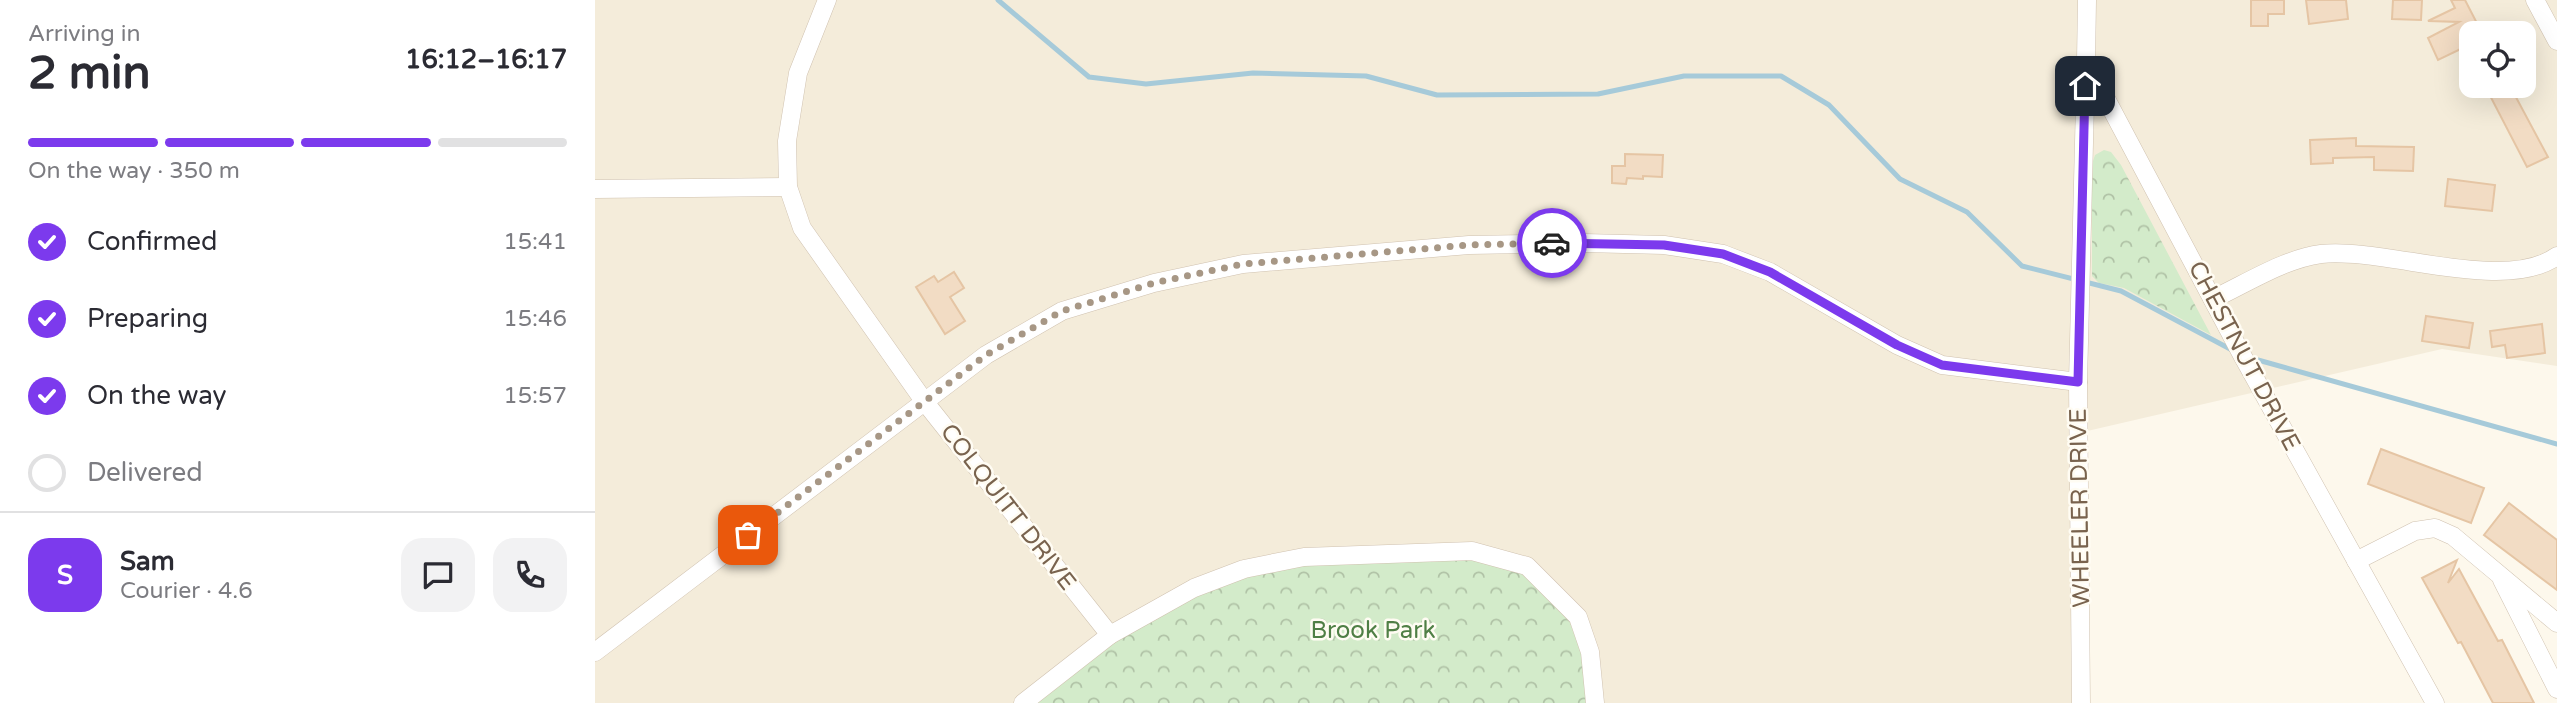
<!DOCTYPE html>
<meta charset="utf-8">
<style>
:root{--surface:#fff;--page:#f2f2f3;--text:#2b2b33;--muted:#7c7c81;--line:#e1e1e2;--accent:#7c3aed}
body{margin:0;font-family:"Varela Round",sans-serif;background:var(--page);color:var(--text);height:100vh;display:flex;flex-direction:column;font-size:26px;white-space:nowrap}
*{box-sizing:border-box;margin:0}
p{font-size:23px;color:var(--muted)}
.icon{flex:none;width:38px;height:38px;fill:none;stroke:currentColor;stroke-width:2;stroke-linecap:round;stroke-linejoin:round}
.map{position:relative;flex:1;overflow:hidden}
.sheet{display:flex;flex-direction:column;background:var(--surface);width:595px}
.sheet>*{flex:none}
.controls{position:absolute;left:1864px;top:21px;display:grid;gap:14px}
.controls a{display:grid;place-items:center;width:77px;height:77px;border-radius:14px;background:var(--surface);box-shadow:0 7px 28px #0002;font-size:35px}
.pin{position:absolute;display:grid;place-items:center;width:60px;height:60px;color:#fff;margin:-30px;border-radius:14px;box-shadow:0 4px 10px #0006}
.courier{position:absolute;display:grid;place-items:center;width:70px;height:70px;margin:-35px;border:5px solid #7c3aed;border-radius:50%;background:#fff;color:#222;box-shadow:0 2px 9px #0007}
.overview em{font-style:normal;font-weight:800}
.overview div{display:flex;flex-direction:column-reverse}
.overview{display:flex;align-items:center;justify-content:space-between;height:119px;padding:0 28px}
h1{font-size:46px;font-weight:800;line-height:52px}
.bar{display:grid;grid-template-columns:repeat(4,1fr);gap:10px 7px;align-content:center;height:84px;padding:0 28px}
.bar i{height:9px;border-radius:5px;background:var(--line)}
.bar .current{background:var(--accent)}
.bar p{grid-column:span 4}
.line{display:flex;align-items:center;gap:18px;padding:0 28px;border-top:2px solid var(--line)}
.line div{flex:1}
.round{display:grid;place-items:center;flex:none;width:74px;height:74px;border-radius:21px;background:var(--page)}
ol{padding:0 28px;list-style:none}
li{display:flex;align-items:center;gap:21px;height:77px}
li p{margin-inline-start:auto}
li .icon{padding:7px;border-radius:50%;background:var(--accent);color:#fff;stroke-width:4}
li:last-child{color:var(--muted)}
li i{width:38px;height:38px;border:4px solid var(--line);border-radius:50%}
main{display:flex;flex:1;min-height:0}
.map>svg:first-child{display:block}
.residential{fill:#f4ecda;fill-rule:evenodd}
.park{fill:url(#park-crowns)}
.lines{fill:none;stroke-linecap:round;stroke-linejoin:round}
.stream{stroke:#a6cad9;stroke-width:5}
.building{fill:#f2dcc4;stroke:#e5c5a4;stroke-width:2}
.minor-casing{stroke:#d0c2b0;stroke-width:19}
.minor{stroke:#fff;stroke-width:18}
.done{stroke:#a79785;stroke-width:7;stroke-dasharray:0 12.6}
.route{stroke:#7c3aed;stroke-width:9}
.labels{text-anchor:middle;dominant-baseline:central;stroke-width:5;stroke-linejoin:round;paint-order:stroke}
.street-label{font-size:24px;fill:#79634e;stroke:#fffcf3}
.park-label{font-size:24px;fill:#4f7f45;stroke:#fffcf3}
</style>
<main>
<section class="sheet">
<div class="overview"><div><h1>2 min</h1><p>Arriving in</p></div><em>16:12–16:17</em></div>
<div class="bar"><i class="current"></i><i class="current"></i><i class="current"></i><i></i><p>On the way · 350 m</p></div>
<ol>
<li><svg class="icon" aria-label="check" viewBox="0 0 24 24"><path d="M5 12l5 5 9-10"/></svg>Confirmed<p>15:41</p></li>
<li><svg class="icon" aria-label="check" viewBox="0 0 24 24"><path d="M5 12l5 5 9-10"/></svg>Preparing<p>15:46</p></li>
<li><svg class="icon" aria-label="check" viewBox="0 0 24 24"><path d="M5 12l5 5 9-10"/></svg>On the way<p>15:57</p></li>
<li><i></i>Delivered</li>
</ol>
<div class="line" style="height:126px"><b class="round" style="background:var(--accent);color:#fff">S</b><div><b>Sam</b><p>Courier · 4.6</p></div><a class="round"><svg class="icon" aria-label="chat" viewBox="0 0 24 24"><path d="M4 5h16v11H9l-5 4z"/></svg></a><a class="round"><svg class="icon" aria-label="phone" viewBox="0 0 24 24"><path d="M5 4h4l2 5-3 2q2 4 5 5l2-3 5 2v4C11 20 4 13 5 4z"/></svg></a></div>
</section>
<div class="map">
<svg width="1962" height="703" viewBox="0 0 1962 703">
<defs>
<pattern id="park-crowns" width="20" height="18" patternUnits="userSpaceOnUse" patternTransform="scale(1.75)"><rect width="20" height="18" fill="#d3ebca"/><path d="M2 6a3 3 0 1 1 6 0M12 15a3 3 0 1 1 6 0" fill="none" stroke="#b0c2a6"/></pattern>
</defs>
<rect width="100%" height="100%" fill="#fdf8ec"/>
<path class="residential" d="M0 0H1962V366L1847 349 1488 432 1489 703H0ZM1876 33H1928V86H1876Z"/>
<g class="park">
<path d="M1509 150 1516 152 1526 165 1616 335 1529 288 1504 283 1497 276V164L1500 155Z"/>
<path d="M900 554 966 599 997 681 998 703H431L607 583 709 556Z"/>
</g>
<g class="lines">
<g class="stream">
<path d="M403 0 494 77 551 84 658 73 771 76 842 95 1003 94 1089 76H1186L1234 105 1305 179 1372 212 1427 266 1526 291 1637 350"/>
<path d="M1663 360 1962 444"/>
</g>
</g>
<g class="building">
<path d="M1656 0H1689V14H1673V26H1656Z"/>
<path d="M1711 0H1751L1753 19 1714 24Z"/>
<path d="M1798 0H1827L1826 20 1797 19Z"/>
<path d="M1856 0H1870L1887 33H1876V44L1843 60 1833 38 1864 22 1833 21 1860 8Z"/>
<path d="M1890 86H1915L1953 157 1932 167Z"/>
<path d="M1761 138V146L1819 147 1818 171 1779 170V157L1738 158V163L1716 164 1715 140Z"/>
<path d="M1030 154 1068 155 1067 177 1048 176V179L1032 178 1031 184 1017 183V166H1030Z"/>
<path d="M1853 179 1900 185 1897 211 1850 206Z"/>
<path d="M359 272 369 288 355 297 370 321 350 334 321 287 339 276 343 282Z"/>
<path d="M1831 316 1878 323 1874 348 1827 341Z"/>
<path d="M1947 324 1950 353 1912 358 1910 345 1897 347 1895 331Z"/>
<path d="M1786 449 1889 488 1876 523 1773 484Z"/>
<path d="M1914 503 1962 540V590L1889 535Z"/>
<path d="M1862 560 1853 583 1864 569 1903 641 1907 640 1939 703H1898L1866 642 1863 643 1827 578Z"/>
</g>
<g class="lines">
<g class="minor-casing">
<g id="minor">
<path d="M232 0 203 73 192 141 193 187 207 228 329 401 515 635"/>
<path d="M1492 0 1491 61 1647 355 1840 703"/>
<path d="M1940 0 1962 41"/>
<path d="M0 189 193 187"/>
<path d="M1618 299C1652 283 1689 259 1726 254 1791 247 1909 294 1962 256"/>
<path d="M1761 561 1820 531 1840 528 1858 536 1962 623"/>
<path d="M1907 580 1962 689"/>
<path d="M0 652 391 355 467 311 559 283 648 264 874 245 989 243 1069 245 1128 254 1175 272 1302 345 1347 365 1483 382"/>
<path d="M428 703 515 635 599 588 649 569 709 557 877 551 932 566 983 617 995 652 1000 703"/>
<path d="M1486 703 1483 382 1491 63"/>
</g>
</g>
<use href="#minor" class="minor"/>
</g>
<g class="lines">
<path class="done" d="M153 535 391 355 467 311 559 283 648 264 874 245 957 243"/>
<path class="route" d="M957 243 1069 245 1128 254 1175 272 1302 345 1347 365 1483 382 1490 86"/>
</g>
<g class="labels">
<g class="street-label">
<text transform="translate(1649 356) rotate(62)">CHESTNUT DRIVE</text>
<text transform="translate(413 507) rotate(52)">COLQUITT DRIVE</text>
<text transform="translate(1485 508) rotate(-91)">WHEELER DRIVE</text>
</g>
<g class="park-label">
<text x="778" y="630">Brook Park</text>
</g>
</g>
</svg>
<div class="controls">
<a><svg class="icon" aria-label="locate" viewBox="0 0 24 24"><circle cx="12" cy="12" r="6"/><path d="M12 2v4M12 18v4M2 12h4M18 12h4"/></svg></a>
</div>
<div class="pin" style="left:153px;top:535px;background:#ea580c"><svg class="icon" aria-label="bag" viewBox="0 0 24 24"><path d="M5 8h14l-1 12H6zM9 8a3 3 0 0 1 6 0"/></svg></div>
<div class="pin" style="left:1490px;top:86px;background:#1f2937"><svg class="icon" aria-label="home" viewBox="0 0 24 24"><path d="M3 11l9-7 9 7M6 9v11h12V9"/></svg></div>
<div class="courier" style="left:957px;top:243px"><svg class="icon" aria-label="car" viewBox="0 0 24 24"><path d="M5 17H2v-5l4-1 3-4h7l3 4 3 1v5h-3M9 17h6M6 11h13"/><circle cx="7" cy="17" r="2"/><circle cx="17" cy="17" r="2"/></svg></div>
</div>
</main>
